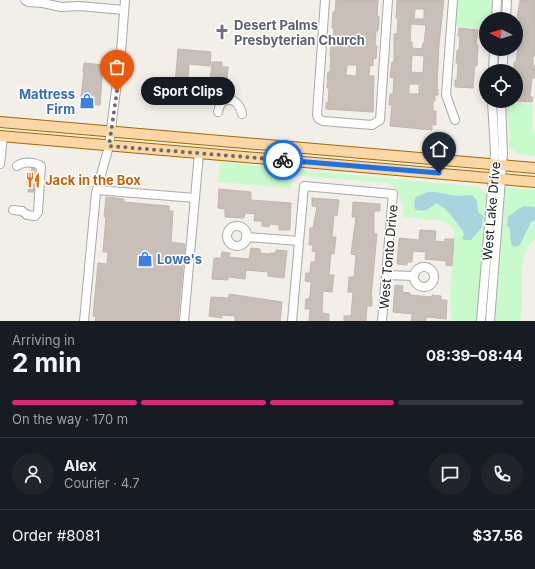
<!DOCTYPE html>
<meta charset="utf-8">
<style>
:root{--surface:#171b24;--page:#20242c;--text:#f1f3f6;--muted:#9ea1a6;--line:#363941;--accent:#db2777}
body{margin:0;font-family:Inter,sans-serif;background:var(--page);color:var(--text);height:100vh;display:flex;flex-direction:column;font-size:15px;white-space:nowrap}
*{box-sizing:border-box;margin:0}
p{font-size:13px;color:var(--muted)}
.icon{flex:none;width:22px;height:22px;fill:none;stroke:currentColor;stroke-width:2;stroke-linecap:round;stroke-linejoin:round}
.map{position:relative;height:321px;overflow:hidden}
.drawer{display:flex;flex-direction:column;background:var(--surface);flex:1}
.drawer>*{flex:none}
.needle{width:26px;rotate:275deg}
.controls{position:absolute;left:479px;top:12px;display:grid;gap:8px}
.controls a{display:grid;place-items:center;width:44px;height:44px;border-radius:50%;background:var(--surface);box-shadow:0 2px 10px #0003;font-size:20px}
.pin{position:absolute;display:grid;place-items:center;width:34px;height:34px;color:#fff;margin:-41px -17px;border-radius:50% 50% 50% 0;rotate:-45deg;box-shadow:0 0 4px #0007}
.pin .icon{rotate:45deg}
.courier{position:absolute;display:grid;place-items:center;width:40px;height:40px;margin:-20px;border:3px solid #1a73e8;border-radius:50%;background:#fff;color:#222;box-shadow:0 1px 5px #0007}
.bubble{position:absolute;height:28px;border-radius:14px;background:var(--surface);box-shadow:0 2px 10px #0003;font-size:13px;font-weight:700;line-height:28px;text-align:center}
.summary em{font-style:normal;font-weight:700}
.summary div{display:flex;flex-direction:column-reverse}
.summary{display:flex;align-items:center;justify-content:space-between;height:68px;padding:0 12px}
h1{font-size:26px;font-weight:700;line-height:30px}
.bar{display:grid;grid-template-columns:repeat(4,1fr);gap:6px 4px;align-content:center;height:48px;padding:0 12px}
.bar i{height:5px;border-radius:3px;background:var(--line)}
.bar .active{background:var(--accent)}
.bar p{grid-column:span 4}
.line{display:flex;align-items:center;gap:10px;padding:0 12px;border-top:1px solid var(--line)}
.line div{flex:1}
.round{display:grid;place-items:center;flex:none;width:42px;height:42px;border-radius:21px;background:var(--page)}
.map>svg:first-child{display:block}
.park{fill:#c8facc}
.water{fill:#aad3df}
.building{fill:#c7bfb8;stroke:#c4b6ab;fill-rule:evenodd}
.lines{fill:none;stroke-linecap:round;stroke-linejoin:round}
.minor-casing{stroke:#a9a9a9;stroke-width:10}
.major-casing{stroke:#a06b00;stroke-width:12}
.minor{stroke:#fff;stroke-width:8}
.major{stroke:#fcd6a4;stroke-width:10}
.done{stroke:#6b6a68;stroke-width:4;stroke-dasharray:0 7.2}
.route{stroke:#1a73e8;stroke-width:5}
.labels{text-anchor:middle;dominant-baseline:central;stroke-width:3;stroke-linejoin:round;paint-order:stroke}
.worship-label{font-size:13px;font-weight:bold;fill:#5b616d;stroke:#fff;text-anchor:start}
.shop-label{font-size:13px;font-weight:bold;fill:#366cbe;stroke:#fff;text-anchor:end}
.food-label{font-size:13px;font-weight:bold;fill:#c56008;stroke:#fff;text-anchor:start}
.street-label{font-size:13px;fill:#222;stroke:#fff}
</style>
<div class="map">
<svg width="535" height="321" viewBox="0 0 535 321">
<rect width="100%" height="100%" fill="#f2efe9"/>
<g class="park">
<path d="M457 0H492L494 7 493 19H486V29L454 26Z"/>
<path d="M506 102 533 104 532 122V131L535 135V156L518 154 508 146 510 140Z"/>
<path d="M220 162 478 187 488 195 477 321H451L450 291 455 235 452 227 444 221 403 217 404 204H401C401 193 397 189 388 183L292 175 291 188 218 182Z"/>
<path d="M504 187 535 190V239C513 259 526 295 520 321H494Z"/>
</g>
<g class="water">
<path d="M428 192H436L456 196 472 195 477 201 478 212 483 216 482 227 471 240H465L462 238 464 235 463 231C454 220 450 210 436 203 430 209 423 213 415 209L414 202 416 197Z"/>
<path d="M525 206 535 207V220L531 222 520 245 514 247 511 244 510 229 508 226 507 227 508 216C513 215 517 208 525 206Z"/>
</g>
<g class="building">
<path d="M336 0H378L377 16H379V22L378 31H376L375 46H377L376 59 373 58V66L370 65 369 76H374L373 112 326 109V103H328L329 88H327L328 79H327L328 72H330L331 56H330L331 44H333L334 28H332L333 12H335ZM347 65H357L356 76 346 75Z"/>
<path d="M397 0H444L439 44 437 89H438V95H435V101H433V111H436V125H432V130L390 126 392 105H389L390 94H393L394 78 390 77 392 62H394V34H397L398 18H396ZM415 9H424V19H414ZM411 24 426 25 424 43H423L422 49 412 48V42H410ZM412 55 424 56 423 73 411 72ZM409 84H419V94H409Z"/>
<path d="M520 0H535V56H533V66H535V78H532L530 97H533L532 102 516 101V71H514V62H516L519 39H517V33H519L520 24 519 18H517Z"/>
<path d="M459 28 478 30 476 45H478L477 66 475 65 473 88 455 87V80H457L458 63H456L457 50H459L460 36H458Z"/>
<path d="M178 49 211 52 210 66 189 64 187 95H184L183 98H177V95H174Z"/>
<path d="M212 62H222V67H228L226 92 209 91Z"/>
<path d="M84 63 103 65 100 105 80 104 84 72H83Z"/>
<path d="M32 168 35 169 34 192H28L29 185H27L28 175H30V173H31Z"/>
<path d="M219 189 251 192V200L291 203 290 230H279V225L270 224 269 227 262 226V221H254L255 214 245 213 244 218 225 217V209L218 208Z"/>
<path d="M106 197 124 199V202L169 206V211H173L171 242 185 244 178 321H95L96 317 93 316 98 263 107 264 108 252H103L106 217H104Z"/>
<path d="M312 198 339 200 337 216 334 215 332 237H336L334 254 331 253 329 275H334L332 292 323 291 322 313 329 314V321H309L310 309H305L306 299H309L310 296 311 282 305 281 306 273H310L311 262H315L316 252 312 251 313 245H309L310 228H313L317 207 312 206Z"/>
<path d="M353 202 380 204V211H374V234H377L371 297H372V306H367L366 321H344V316H351L353 292H348L349 277H354L356 255 351 254 356 217H352Z"/>
<path d="M420 230 436 231 435 241 445 242V239H454L452 266 446 265V261L425 259 426 252 413 251 412 262H407V265L397 264 399 238 419 240Z"/>
<path d="M251 248 260 249V253L270 254V253H276V250L287 251 284 278 268 276V272L246 270 245 279 228 277V280L212 279 214 258H221L222 252 230 253 229 257 249 259Z"/>
<path d="M395 285 403 286 402 292 410 293V295L432 297V295L441 296V300H447L446 319 426 317V321H411L412 314 393 312Z"/>
<path d="M229 294 282 302 280 321H235V316L222 315V318L209 316 211 297 229 298Z"/>
</g>
<g class="lines">
<g class="minor-casing">
<g id="minor">
<path d="M25 0 28 2 43 3 61 7 79 6 124 10"/>
<path d="M325 0 317 115 319 119 323 121 372 125 380 120 388 0"/>
<path d="M453 0 446 95 455 120"/>
<path d="M496 19 497 0"/>
<path d="M506 19 507 0"/>
<path d="M493 71 494 49"/>
<path d="M502 71 504 49"/>
<path d="M218 112C221 94 239 97 242 114"/>
<path d="M0 164 3 137"/>
<path d="M97 190 195 198"/>
<path d="M13 210 22 211 27 215 35 216 38 212 41 166C35 162 24 161 17 166"/>
<circle cx="237" cy="236" r="10"/>
<path d="M246 237 299 241"/>
<circle cx="424" cy="277" r="10"/>
<path d="M386 275 414 276"/>
<path d="M84 321 96 193 109 146 112 121 121 52 125 0"/>
<path d="M184 321 199 153"/>
<path d="M292 321 304 186 393 194 382 321"/>
<path d="M481 321 495 153 492 101"/>
<path d="M490 321 503 153 501 101"/>
</g>
</g>
<g class="major-casing">
<g id="major">
<path d="M0 122 535 168"/>
<path d="M0 136 535 182"/>
</g>
</g>
<use href="#minor" class="minor"/>
<use href="#major" class="major"/>
</g>
<g class="lines">
<path class="done" d="M117 91 109 146 283 160"/>
<path class="route" d="M283 160 439 173"/>
</g>
<defs>
<g id="church-bare" transform="scale(1.2)"><path d="M-1.2-6h2.4v3.5h3.3v2.4h-3.3V6h-2.4V-.1h-3.3v-2.4h3.3Z" fill="#6b7280" stroke="#fff" stroke-width="2.5" paint-order="stroke"/></g>
<g id="shop-bare" transform="scale(1.2)"><path d="M-5-2.5h2.3a2.7 3.5 0 0 1 5.4 0H5L5.5 6h-11ZM-1.5-2.5h3a1.5 2.3 0 0 0-3 0Z" fill="#3f7fe0" stroke="#fff" stroke-width="2.5" paint-order="stroke"/></g>
<g id="restaurant-bare" transform="scale(1.2)"><path d="M-5-6h1v4h1v-4h1v4h1v-4h1v5L-1.5 .5V6h-2V.5L-5-1ZM5-6V6H3V1.5H1.5Q1.5-4 5-6Z" fill="#e8710a" stroke="#fff" stroke-width="2.5" paint-order="stroke"/></g>
</defs>
<g fill-rule="evenodd">
<use href="#church-bare" x="222" y="32"/>
<use href="#shop-bare" x="87" y="101"/>
<use href="#restaurant-bare" x="33" y="180"/>
<use href="#shop-bare" x="145" y="259"/>
</g>
<g class="labels">
<g class="worship-label">
<text x="234" y="25">Desert Palms<tspan x="234" dy="15">Presbyterian Church</tspan></text>
</g>
<g class="shop-label">
<text x="75" y="94">Mattress<tspan x="75" dy="15">Firm</tspan></text>
<text x="157" y="259" text-anchor="start">Lowe's</text>
</g>
<g class="food-label">
<text x="45" y="180">Jack in the Box</text>
</g>
<g class="street-label">
<text transform="translate(491 211) rotate(-85)">West Lake Drive</text>
<text transform="translate(388 257) rotate(-85)">West Tonto Drive</text>
</g>
</g>
</svg>
<div class="controls">
<a><svg class="needle" viewBox="-14 -14 28 28"><path d="M0-13l5 13h-10z" fill="#e53935"/><path d="M0 13l5-13h-10z" fill="#9ea1a6"/></svg></a>
<a><svg class="icon" aria-label="locate" viewBox="0 0 24 24"><circle cx="12" cy="12" r="6"/><path d="M12 2v4M12 18v4M2 12h4M18 12h4"/></svg></a>
</div>
<div class="pin" style="left:117px;top:91px;background:#ea580c"><svg class="icon" aria-label="bag" viewBox="0 0 24 24"><path d="M5 8h14l-1 12H6zM9 8a3 3 0 0 1 6 0"/></svg></div>
<div class="pin" style="left:439px;top:173px;background:#1f2937"><svg class="icon" aria-label="home" viewBox="0 0 24 24"><path d="M3 11l9-7 9 7M6 9v11h12V9"/></svg></div>
<div class="courier" style="left:283px;top:160px"><svg class="icon" aria-label="bike" viewBox="0 0 24 24"><circle cx="6" cy="16" r="4"/><circle cx="18" cy="16" r="4"/><path d="M6 16l4-8h5l3 8M10 8l3 8H6M13 5h3"/></svg></div>
<div class="bubble" style="left:141px;top:77px;width:94px">Sport Clips</div>
</div>
<section class="drawer">
<div class="summary"><div><h1>2 min</h1><p>Arriving in</p></div><em>08:39–08:44</em></div>
<div class="bar"><i class="active"></i><i class="active"></i><i class="active"></i><i></i><p>On the way · 170 m</p></div>
<div class="line" style="height:72px"><a class="round"><svg class="icon" aria-label="person" viewBox="0 0 24 24"><circle cx="12" cy="8" r="4"/><path d="M4 21q1-7 8-7t8 7"/></svg></a><div><b>Alex</b><p>Courier · 4.7</p></div><a class="round"><svg class="icon" aria-label="chat" viewBox="0 0 24 24"><path d="M4 5h16v11H9l-5 4z"/></svg></a><a class="round"><svg class="icon" aria-label="phone" viewBox="0 0 24 24"><path d="M5 4h4l2 5-3 2q2 4 5 5l2-3 5 2v4C11 20 4 13 5 4z"/></svg></a></div>
<div class="line" style="height:52px"><div>Order #8081</div><b>$37.56</b></div>
</section>
